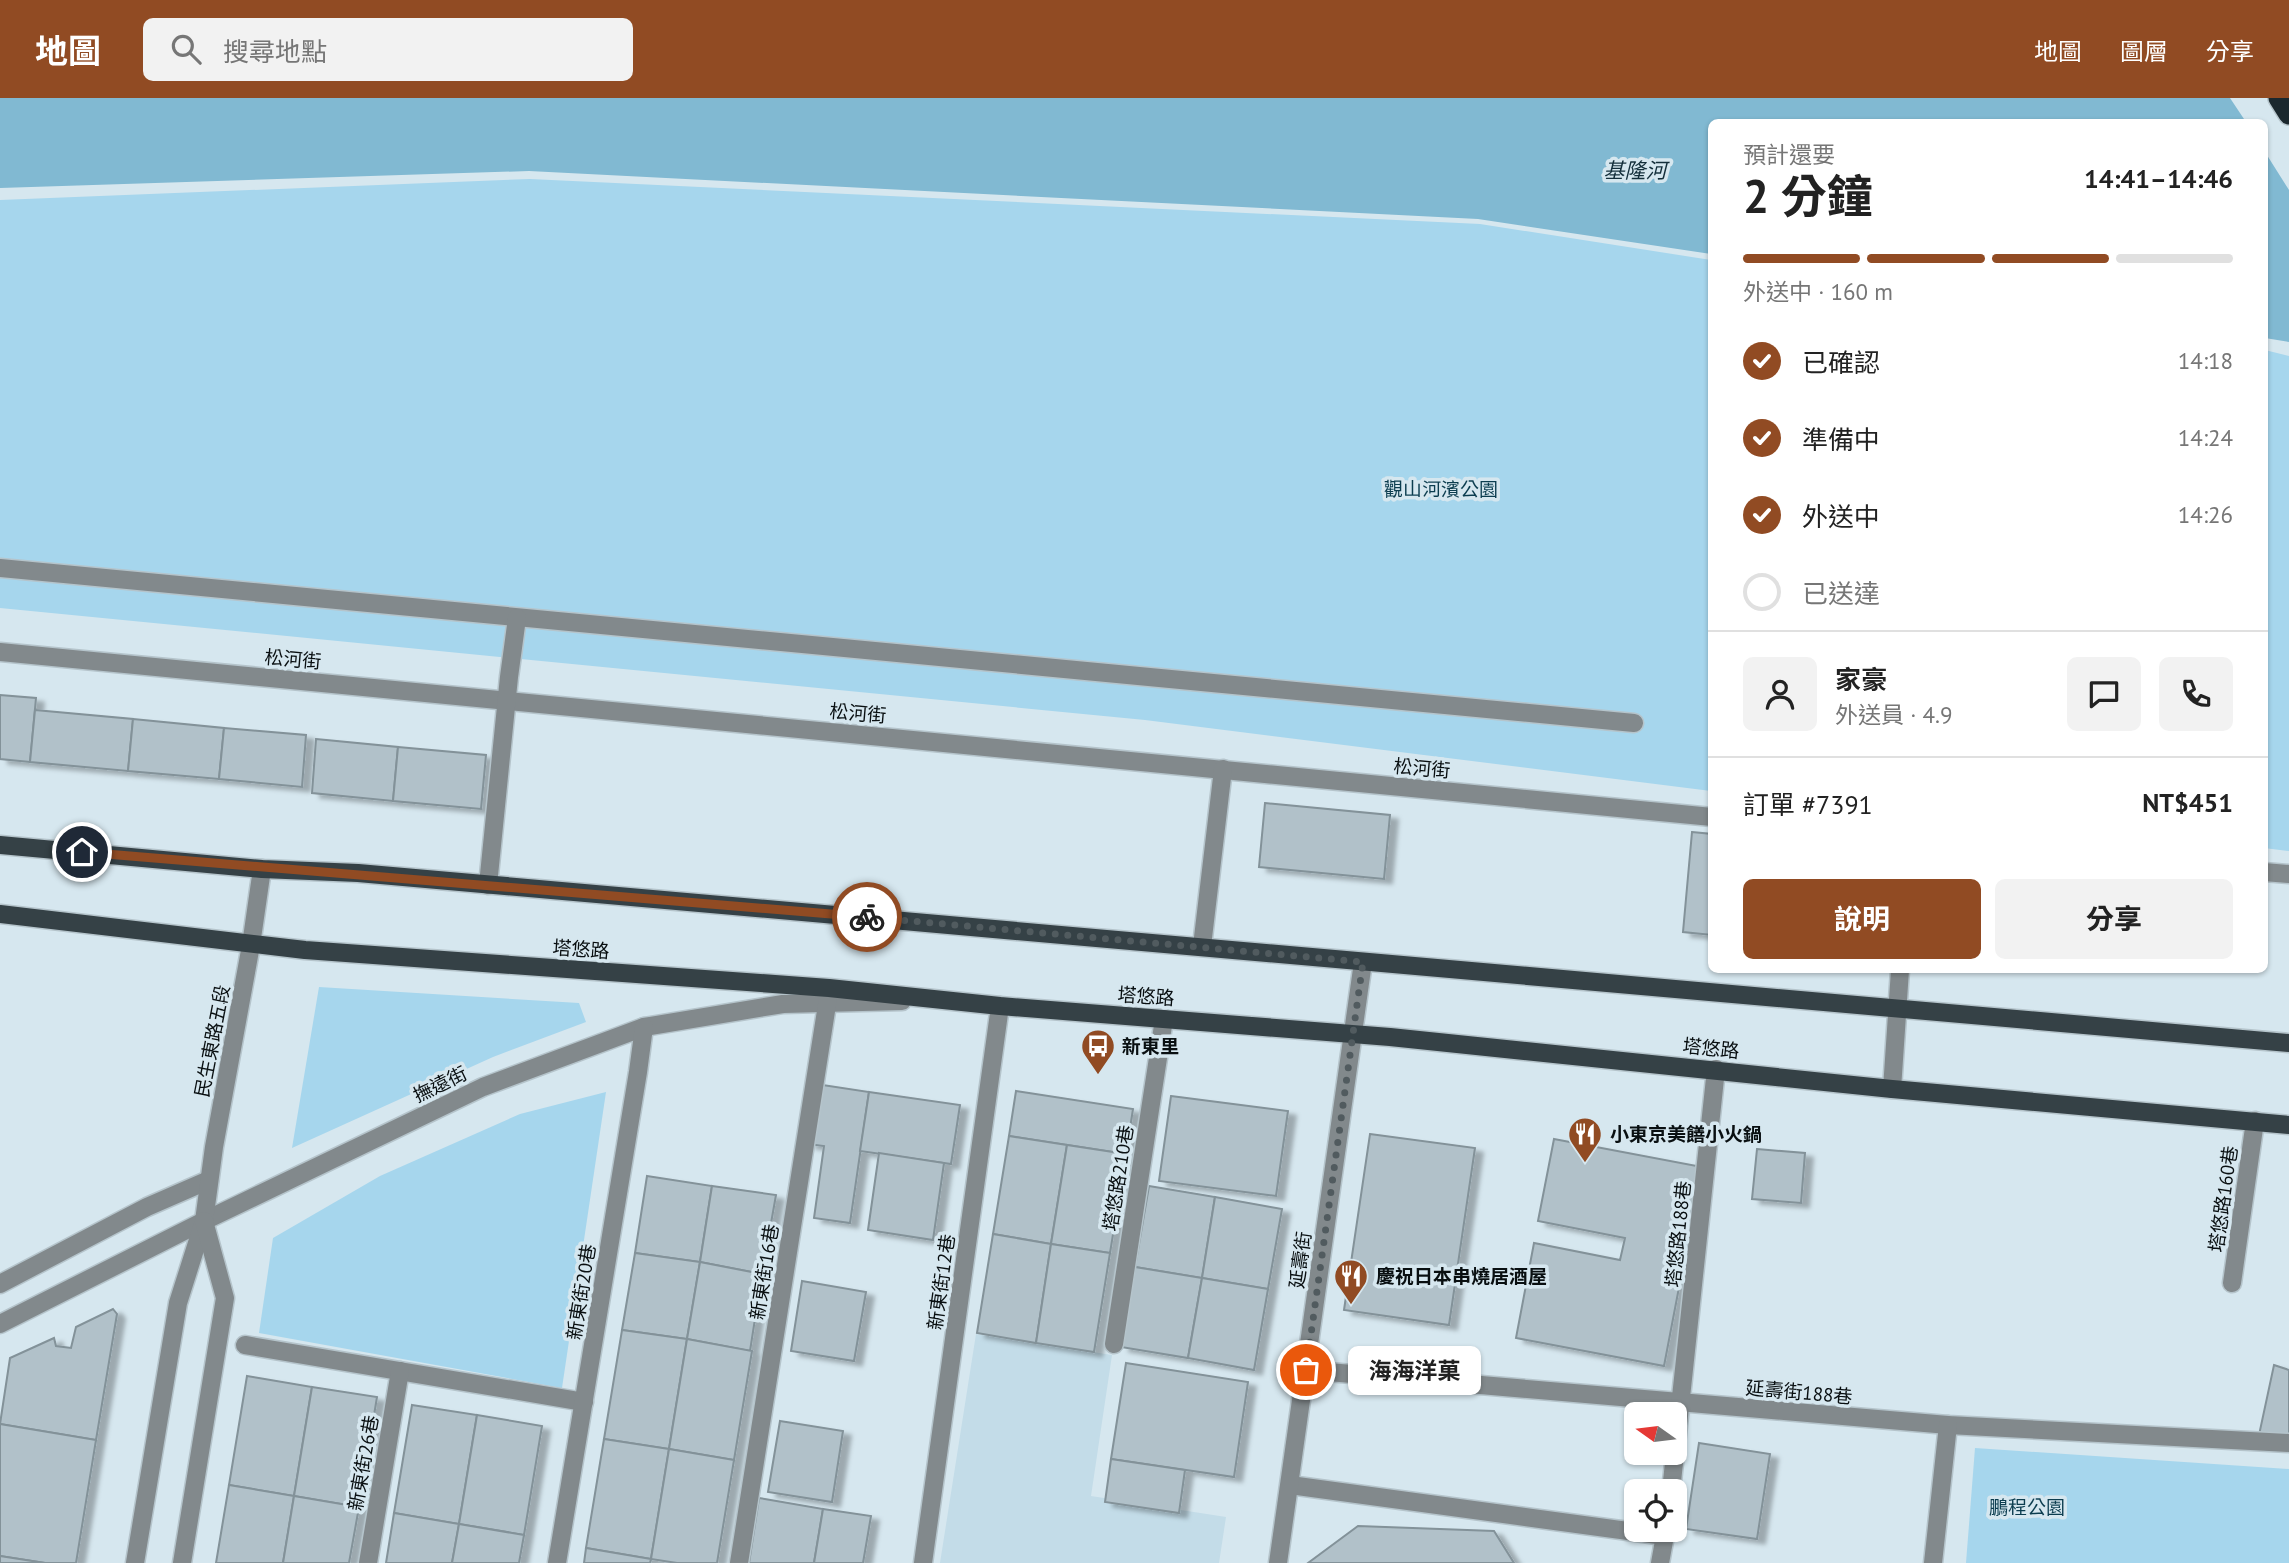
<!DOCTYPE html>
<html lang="zh-TW">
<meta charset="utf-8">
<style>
:root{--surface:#fff;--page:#f2f2f2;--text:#222;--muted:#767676;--line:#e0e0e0;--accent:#914b23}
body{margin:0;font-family:"PT Sans","Noto Sans TC",sans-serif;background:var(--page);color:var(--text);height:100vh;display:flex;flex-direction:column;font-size:26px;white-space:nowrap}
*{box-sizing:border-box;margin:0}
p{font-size:23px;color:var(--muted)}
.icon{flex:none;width:38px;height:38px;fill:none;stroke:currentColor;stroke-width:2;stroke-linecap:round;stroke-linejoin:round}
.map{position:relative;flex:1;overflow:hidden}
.details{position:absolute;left:1708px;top:21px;width:560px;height:854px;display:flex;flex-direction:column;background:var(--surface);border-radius:10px;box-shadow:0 2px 5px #0004}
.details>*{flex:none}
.needle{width:46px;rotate:284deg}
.controls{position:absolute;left:1624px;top:1304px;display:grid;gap:14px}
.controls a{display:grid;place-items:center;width:63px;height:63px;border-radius:10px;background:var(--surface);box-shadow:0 2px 5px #0004;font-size:35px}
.pin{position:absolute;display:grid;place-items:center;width:60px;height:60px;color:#fff;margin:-30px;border:4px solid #fff;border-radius:50%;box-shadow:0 2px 7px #0007}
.courier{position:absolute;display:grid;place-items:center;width:70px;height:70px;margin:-35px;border:5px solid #914b23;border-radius:50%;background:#fff;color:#222;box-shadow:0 2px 9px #0007}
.bubble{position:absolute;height:49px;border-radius:10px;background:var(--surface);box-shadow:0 2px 5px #0004;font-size:23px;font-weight:700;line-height:49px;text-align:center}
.headline em{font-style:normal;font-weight:700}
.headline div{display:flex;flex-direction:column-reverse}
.headline{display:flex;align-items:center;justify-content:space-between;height:119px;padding:0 35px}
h1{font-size:46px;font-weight:700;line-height:52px}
.bar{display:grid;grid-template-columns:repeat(4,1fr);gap:10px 7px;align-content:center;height:84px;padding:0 35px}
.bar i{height:9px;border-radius:5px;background:var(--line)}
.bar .on{background:var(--accent)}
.bar p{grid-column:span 4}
.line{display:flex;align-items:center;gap:18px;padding:0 35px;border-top:2px solid var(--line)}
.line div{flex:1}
.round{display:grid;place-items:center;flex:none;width:74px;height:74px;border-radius:10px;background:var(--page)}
ol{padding:0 35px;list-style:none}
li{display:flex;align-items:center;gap:21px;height:77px}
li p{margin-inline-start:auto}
li .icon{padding:7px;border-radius:50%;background:var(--accent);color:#fff;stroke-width:4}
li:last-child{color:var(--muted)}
li i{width:38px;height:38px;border:4px solid var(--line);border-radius:50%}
.primary-button{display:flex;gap:14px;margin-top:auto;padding:14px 35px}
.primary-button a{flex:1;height:80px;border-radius:10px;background:var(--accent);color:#fff;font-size:28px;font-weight:700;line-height:80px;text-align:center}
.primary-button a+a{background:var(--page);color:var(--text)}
header{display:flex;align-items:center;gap:42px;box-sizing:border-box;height:98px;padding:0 35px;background:var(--accent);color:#fff}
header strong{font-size:33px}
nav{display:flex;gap:38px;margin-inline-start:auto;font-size:24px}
.search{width:490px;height:63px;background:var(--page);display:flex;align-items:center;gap:18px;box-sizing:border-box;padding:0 24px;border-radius:10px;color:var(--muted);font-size:26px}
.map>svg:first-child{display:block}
.built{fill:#c3dce8}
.green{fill:#a6d6ed}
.water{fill:#81b9d2}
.pier{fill:#d6e7ef}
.building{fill:#b1c1c9;stroke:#839299;stroke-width:2;filter:url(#shadow)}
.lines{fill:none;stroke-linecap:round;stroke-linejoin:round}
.minor-casing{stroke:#b5c4cb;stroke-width:21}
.major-casing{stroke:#b5c4cb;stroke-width:21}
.highway-casing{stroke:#b5c4cb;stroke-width:24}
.minor{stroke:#82898c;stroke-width:18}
.major{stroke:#354146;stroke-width:18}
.highway{stroke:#1b282e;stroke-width:21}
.done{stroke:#515b5f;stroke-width:7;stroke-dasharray:0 12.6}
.route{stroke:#914b23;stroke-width:9}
.labels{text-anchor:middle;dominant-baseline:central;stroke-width:7;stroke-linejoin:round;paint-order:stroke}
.park-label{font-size:19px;fill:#0c3d4f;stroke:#d6e7ef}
.street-label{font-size:19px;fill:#090f11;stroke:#d6e7ef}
.poi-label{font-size:19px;font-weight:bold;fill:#090f11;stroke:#d6e7ef;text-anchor:start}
.water-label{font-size:21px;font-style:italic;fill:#132e3a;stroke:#d6e7ef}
</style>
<header>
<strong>地圖</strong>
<div class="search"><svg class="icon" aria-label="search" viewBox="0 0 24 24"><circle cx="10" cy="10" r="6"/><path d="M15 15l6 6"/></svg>搜尋地點</div>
<nav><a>地圖</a><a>圖層</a><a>分享</a></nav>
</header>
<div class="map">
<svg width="2289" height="1465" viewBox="0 0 2289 1465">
<defs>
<filter id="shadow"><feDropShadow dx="8" dy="4.5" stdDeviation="2" flood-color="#0004"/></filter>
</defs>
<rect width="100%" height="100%" fill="#d6e7ef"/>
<path class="built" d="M976 1236 1112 1257 1091 1398 1226 1419 1219 1465H940Z"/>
<g class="green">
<path d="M530 81 1480 126 1711 162V693L1145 622 0 510V102Z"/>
<path d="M2265 252 2289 258V753L2264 750Z"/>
<path d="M319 889 579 905 586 924 493 959 292 1050Z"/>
<path d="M606 994 562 1290 259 1235 273 1140 380 1078 520 1016Z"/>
<path d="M1975 1350 2289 1371V1465H1966Z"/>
</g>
<path class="water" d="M0 0H2289V244L2265 240 2264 24H1712L1711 156 1478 121 529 73 0 90Z"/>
<path class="pier" d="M2230 0H2289V92L2265 54 2264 24H2246Z"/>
<g class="building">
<path d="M0 597 36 600 30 664 0 661Z"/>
<path d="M35 612 133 621 128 673 30 664Z"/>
<path d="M133 621 224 630 219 681 128 673Z"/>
<path d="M224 630 306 637 302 689 219 681Z"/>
<path d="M316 641 398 649 393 703 312 695Z"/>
<path d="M398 649 486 657 481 711 393 703Z"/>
<path d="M1265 705 1390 717 1384 781 1259 769Z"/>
<path d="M1692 734 1712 736V837L1683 834Z"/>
<path d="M816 986 869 994 850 1125 814 1120 824 1048 808 1046Z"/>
<path d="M1016 993 1133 1011 1126 1056 1009 1038Z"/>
<path d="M869 994 960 1007 951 1066 860 1053Z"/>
<path d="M1171 998 1288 1013 1276 1098 1159 1083Z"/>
<path d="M1370 1036 1475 1050 1449 1227 1344 1212Z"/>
<path d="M1009 1038 1067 1047 1051 1146 993 1136Z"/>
<path d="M1554 1041 1702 1069 1664 1268 1516 1240 1534 1145 1620 1162 1625 1140 1538 1123Z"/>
<path d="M1067 1047 1126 1056 1110 1155 1051 1146Z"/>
<path d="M1757 1051 1805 1055 1801 1105 1752 1101Z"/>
<path d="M879 1055 944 1065 933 1142 868 1132Z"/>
<path d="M647 1078 712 1088 700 1164 635 1155Z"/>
<path d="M712 1088 776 1097 762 1176 700 1164Z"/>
<path d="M1149 1088 1215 1099 1202 1180 1135 1169Z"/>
<path d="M1215 1099 1282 1111 1268 1191 1202 1180Z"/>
<path d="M993 1136 1051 1146 1036 1245 977 1235Z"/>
<path d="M1051 1146 1110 1155 1094 1254 1036 1245Z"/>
<path d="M635 1155 700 1164 687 1241 622 1232Z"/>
<path d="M700 1164 762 1176 750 1253 687 1241Z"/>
<path d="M1135 1169 1202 1180 1188 1260 1121 1249Z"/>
<path d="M1202 1180 1268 1191 1254 1272 1188 1260Z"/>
<path d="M802 1183 866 1194 854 1263 791 1253Z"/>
<path d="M113 1211 117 1216 96 1342 0 1326 10 1260 54 1240 56 1248 71 1250 76 1229Z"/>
<path d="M622 1232 687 1241 669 1351 604 1341Z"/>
<path d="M687 1241 752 1253 734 1362 669 1351Z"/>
<path d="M1126 1265 1248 1284 1234 1379 1111 1361Z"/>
<path d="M2274 1267 2289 1272V1338L2259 1337Z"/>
<path d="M247 1278 312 1289 294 1398 229 1387Z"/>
<path d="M312 1289 377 1299 359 1409 294 1398Z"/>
<path d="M412 1307 477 1317 459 1426 394 1415Z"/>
<path d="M477 1317 542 1328 524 1437 459 1426Z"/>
<path d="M780 1323 843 1333 832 1404 768 1394Z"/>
<path d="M0 1326 96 1342 76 1465H45L0 1458Z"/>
<path d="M604 1341 669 1351 651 1461 586 1450Z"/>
<path d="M1699 1345 1770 1356 1757 1441 1686 1431Z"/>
<path d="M669 1351 734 1362 717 1465H677L651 1461Z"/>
<path d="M1111 1361 1185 1372 1179 1415 1105 1404Z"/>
<path d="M229 1387 294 1398 283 1465H216Z"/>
<path d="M294 1398 359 1409 349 1465H283Z"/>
<path d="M759 1400 823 1411 814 1465H749Z"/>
<path d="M823 1411 871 1418 863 1465H814Z"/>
<path d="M394 1415 459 1426 452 1465H386Z"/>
<path d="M459 1426 524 1437 519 1465H452Z"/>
<path d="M1358 1428 1494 1433 1514 1465H1308Z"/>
<path d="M586 1450 651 1461 650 1465H584Z"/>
<path d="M0 1458 45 1465H0Z"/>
</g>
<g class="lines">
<g class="minor-casing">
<g id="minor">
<path d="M0 470 1634 625"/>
<path d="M0 554 1712 719"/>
<path d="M2264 774 2289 776"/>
<path d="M488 787 509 579 517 520"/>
<path d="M1202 848 1223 671"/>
<path d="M1892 991 1900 872"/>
<path d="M2232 1185 2255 1023"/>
<path d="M0 1186 147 1109 209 1082"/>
<path d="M0 1226 204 1123 483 989 644 929 783 906 902 903"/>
<path d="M1114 1246 1164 921"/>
<path d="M245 1247 584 1304"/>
<path d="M1305 1272 1948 1327 2289 1345"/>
<path d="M1290 1387 1665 1438"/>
<path d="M1671 1393 1716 971"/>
<path d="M135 1465 178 1205 204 1123 214 1049 251 847 262 771"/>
<path d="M182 1465 225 1200 204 1123"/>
<path d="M368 1465 400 1273"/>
<path d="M557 1465 638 974 644 929"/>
<path d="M739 1465 829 894"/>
<path d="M923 1465 1000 908"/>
<path d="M1278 1465 1363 864"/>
<path d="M1660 1465 1666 1432"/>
<path d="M1933 1465 1948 1327"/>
</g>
</g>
<g class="major-casing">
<g id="major">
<path d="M0 747 262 771 358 775 2289 945"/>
<path d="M0 816 305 852 829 890 1000 908 1390 939 1892 991 2289 1027"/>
</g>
</g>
<g class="highway-casing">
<path id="highway" d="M2279 0 2289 16"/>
</g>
<use href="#minor" class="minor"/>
<use href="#major" class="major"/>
<use href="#highway" class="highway"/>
</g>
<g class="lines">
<path class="done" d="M867 819 1363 864 1306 1272"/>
<path class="route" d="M82 754 867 819"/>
</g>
<defs>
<g id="bus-pin" transform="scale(1.75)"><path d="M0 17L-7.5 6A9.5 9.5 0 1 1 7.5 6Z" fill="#914b23" stroke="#d6e7ef"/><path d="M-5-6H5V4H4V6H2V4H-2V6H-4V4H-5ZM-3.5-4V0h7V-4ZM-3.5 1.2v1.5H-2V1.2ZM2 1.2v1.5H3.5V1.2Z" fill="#fff"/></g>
<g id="restaurant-pin" transform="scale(1.75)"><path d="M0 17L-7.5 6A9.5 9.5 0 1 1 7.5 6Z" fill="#914b23" stroke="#d6e7ef"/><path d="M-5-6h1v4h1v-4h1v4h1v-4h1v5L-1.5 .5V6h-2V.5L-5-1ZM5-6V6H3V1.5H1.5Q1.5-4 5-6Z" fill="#fff"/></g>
</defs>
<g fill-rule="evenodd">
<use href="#bus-pin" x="1098" y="948"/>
<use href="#restaurant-pin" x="1585" y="1036"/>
<use href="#restaurant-pin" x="1351" y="1178"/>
</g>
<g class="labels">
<g class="park-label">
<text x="1441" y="391">觀山河濱公園</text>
<text x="2027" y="1409">鵬程公園</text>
</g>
<g class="street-label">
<text transform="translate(293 561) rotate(5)">松河街</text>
<text transform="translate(858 615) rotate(5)">松河街</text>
<text transform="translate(1422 670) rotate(5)">松河街</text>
<text transform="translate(581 851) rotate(4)">塔悠路</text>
<text transform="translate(1146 898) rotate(4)">塔悠路</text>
<text transform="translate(212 943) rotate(-79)">民生東路五段</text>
<text transform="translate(1711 950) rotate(6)">塔悠路</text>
<text transform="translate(440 986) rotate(-26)">撫遠街</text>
<text transform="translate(1118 1080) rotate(-81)">塔悠路210巷</text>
<text transform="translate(2223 1101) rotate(-82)">塔悠路160巷</text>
<text transform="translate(1678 1136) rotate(-84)">塔悠路188巷</text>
<text transform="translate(1300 1162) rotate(-82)">延壽街</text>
<text transform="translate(764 1174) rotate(-81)">新東街16巷</text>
<text transform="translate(941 1184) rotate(-82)">新東街12巷</text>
<text transform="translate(581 1194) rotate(-81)">新東街20巷</text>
<text transform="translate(1799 1294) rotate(5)">延壽街188巷</text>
<text transform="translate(363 1365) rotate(-80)">新東街26巷</text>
</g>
<g class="poi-label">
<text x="1122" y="948">新東里</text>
<text x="1610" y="1036">小東京美饍小火鍋</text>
<text x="1376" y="1178">慶祝日本串燒居酒屋</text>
</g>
<g class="water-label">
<text x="1635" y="72">基隆河</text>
</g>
</g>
</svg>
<div class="controls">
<a><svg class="needle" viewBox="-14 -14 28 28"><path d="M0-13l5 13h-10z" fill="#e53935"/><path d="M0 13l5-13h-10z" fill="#767676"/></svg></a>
<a><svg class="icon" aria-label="locate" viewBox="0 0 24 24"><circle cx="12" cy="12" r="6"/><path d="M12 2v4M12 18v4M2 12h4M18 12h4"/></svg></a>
</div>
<div class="pin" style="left:1306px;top:1272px;background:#ea580c"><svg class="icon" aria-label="bag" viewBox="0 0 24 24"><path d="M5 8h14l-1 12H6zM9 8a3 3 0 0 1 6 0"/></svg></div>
<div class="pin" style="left:82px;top:754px;background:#1f2937"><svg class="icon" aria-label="home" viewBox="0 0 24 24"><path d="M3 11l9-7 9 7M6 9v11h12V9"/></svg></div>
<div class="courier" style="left:867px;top:819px"><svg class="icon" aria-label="bike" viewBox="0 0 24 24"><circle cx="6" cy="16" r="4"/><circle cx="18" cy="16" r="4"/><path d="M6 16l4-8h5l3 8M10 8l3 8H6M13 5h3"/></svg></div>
<div class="bubble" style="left:1348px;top:1248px;width:133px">海海洋菓</div>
<section class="details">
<div class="headline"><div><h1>2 分鐘</h1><p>預計還要</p></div><em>14:41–14:46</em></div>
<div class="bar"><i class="on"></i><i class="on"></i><i class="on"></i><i></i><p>外送中 · 160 m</p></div>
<ol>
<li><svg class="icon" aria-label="check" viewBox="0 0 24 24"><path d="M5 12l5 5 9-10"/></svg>已確認<p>14:18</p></li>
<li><svg class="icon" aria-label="check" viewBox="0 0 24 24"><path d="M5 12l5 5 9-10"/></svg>準備中<p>14:24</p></li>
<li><svg class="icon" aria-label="check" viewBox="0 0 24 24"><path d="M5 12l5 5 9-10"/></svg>外送中<p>14:26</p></li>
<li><i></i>已送達</li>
</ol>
<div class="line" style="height:126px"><a class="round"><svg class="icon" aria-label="person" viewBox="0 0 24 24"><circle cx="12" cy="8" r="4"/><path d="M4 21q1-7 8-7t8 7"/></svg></a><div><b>家豪</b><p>外送員 · 4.9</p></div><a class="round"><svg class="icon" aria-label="chat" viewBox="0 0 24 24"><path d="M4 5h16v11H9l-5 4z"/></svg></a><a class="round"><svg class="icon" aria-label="phone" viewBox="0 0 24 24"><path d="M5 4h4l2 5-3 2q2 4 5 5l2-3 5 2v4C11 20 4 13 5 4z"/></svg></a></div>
<div class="line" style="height:91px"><div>訂單 #7391</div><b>NT$451</b></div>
<div class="primary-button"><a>說明</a><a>分享</a></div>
</section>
</div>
